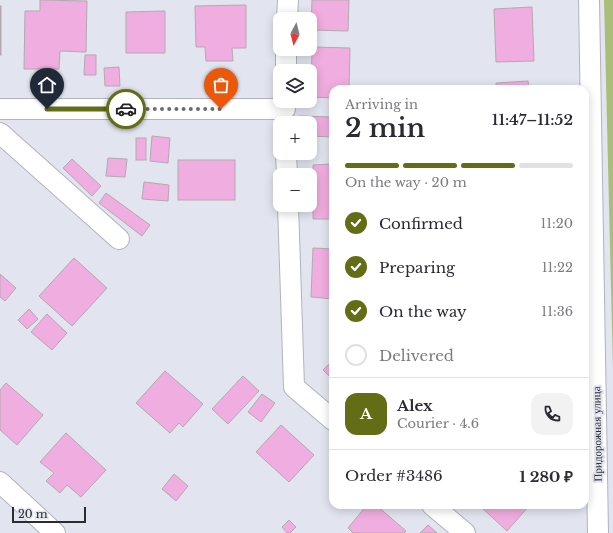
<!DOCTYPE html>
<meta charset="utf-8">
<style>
:root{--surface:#fff;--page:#f2f2f3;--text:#2b2b33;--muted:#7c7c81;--line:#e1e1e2;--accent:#626d16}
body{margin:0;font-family:"Libre Baskerville",serif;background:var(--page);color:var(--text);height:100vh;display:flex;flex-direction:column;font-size:15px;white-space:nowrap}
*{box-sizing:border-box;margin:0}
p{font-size:13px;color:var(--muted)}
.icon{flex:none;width:22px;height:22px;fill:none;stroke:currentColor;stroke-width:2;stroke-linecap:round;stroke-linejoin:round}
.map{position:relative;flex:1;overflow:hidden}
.sheet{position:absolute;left:329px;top:85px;width:260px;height:424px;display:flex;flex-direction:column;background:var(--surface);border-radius:12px;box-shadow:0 2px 10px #0003}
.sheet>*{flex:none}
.needle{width:26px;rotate:187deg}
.controls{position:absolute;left:273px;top:12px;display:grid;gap:8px}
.controls a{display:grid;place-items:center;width:44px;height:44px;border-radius:8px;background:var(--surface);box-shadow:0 2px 10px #0003;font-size:20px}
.scale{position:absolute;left:12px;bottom:10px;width:74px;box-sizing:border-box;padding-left:4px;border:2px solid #2b2c30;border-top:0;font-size:11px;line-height:14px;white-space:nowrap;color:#2b2c30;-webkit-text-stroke:3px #e2e4ef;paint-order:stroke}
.pin{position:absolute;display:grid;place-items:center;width:34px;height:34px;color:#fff;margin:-41px -17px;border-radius:50% 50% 50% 0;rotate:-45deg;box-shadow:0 0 4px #0007}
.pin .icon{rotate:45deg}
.courier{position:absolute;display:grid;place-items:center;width:40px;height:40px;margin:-20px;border:3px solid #626d16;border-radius:50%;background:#fff;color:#222;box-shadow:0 1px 5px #0007}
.headline em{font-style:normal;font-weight:600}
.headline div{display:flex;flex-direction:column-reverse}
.headline{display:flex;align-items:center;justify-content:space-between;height:68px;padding:0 16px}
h1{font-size:26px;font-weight:600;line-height:30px}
.bar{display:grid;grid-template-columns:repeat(4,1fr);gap:6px 4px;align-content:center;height:48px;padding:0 16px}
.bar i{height:5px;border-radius:3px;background:var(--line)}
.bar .on{background:var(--accent)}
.bar p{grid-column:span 4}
.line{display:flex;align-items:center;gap:10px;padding:0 16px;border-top:1px solid var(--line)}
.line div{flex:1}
.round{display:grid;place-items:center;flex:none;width:42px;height:42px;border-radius:12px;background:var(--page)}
ol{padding:0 16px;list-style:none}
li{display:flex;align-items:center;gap:12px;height:44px}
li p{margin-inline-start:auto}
li .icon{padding:4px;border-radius:50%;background:var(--accent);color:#fff;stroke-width:4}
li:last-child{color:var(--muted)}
li i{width:22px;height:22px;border:2px solid var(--line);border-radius:50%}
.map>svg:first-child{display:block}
.green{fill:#aabe7b}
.building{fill:#f0addf;stroke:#b3a9b0}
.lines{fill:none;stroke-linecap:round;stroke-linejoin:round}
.street-casing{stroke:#b1b3bd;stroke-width:22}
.street{stroke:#fff;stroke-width:20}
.done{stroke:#6b6c73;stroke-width:4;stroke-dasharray:0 7.2}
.route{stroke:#626d16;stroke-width:5}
.labels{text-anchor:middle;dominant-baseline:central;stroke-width:4;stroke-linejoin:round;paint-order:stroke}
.street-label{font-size:11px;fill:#2b2c30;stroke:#e2e4ef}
</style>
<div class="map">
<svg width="613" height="533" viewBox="0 0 613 533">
<rect width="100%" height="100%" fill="#e2e4ef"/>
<path class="green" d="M604 0H613V369Z"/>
<g class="building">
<path d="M40 0 87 1 86 52 60 51 59 69H24L25 11H40Z"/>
<path d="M312 0H349L348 31 311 30Z"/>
<path d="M246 5V48H232L233 61H206L205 47H196L195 6Z"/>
<rect x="0" y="6" width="1" height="49"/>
<path d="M532 7 534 61 496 62 494 9Z"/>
<path d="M165 11V53H126V12Z"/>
<path d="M312 47 350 48 349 89H333V98L311 97Z"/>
<path d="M85 55H96V75H84Z"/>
<path d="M119 67 120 86H105L104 68Z"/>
<path d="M528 81 529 89H496V83Z"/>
<path d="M299 116 333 117V137L310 136V123H299Z"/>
<path d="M152 136 170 138 168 163 150 161Z"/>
<rect x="136" y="138" width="10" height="22"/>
<path d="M108 158 127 159 125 177 106 176Z"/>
<path d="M72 159 101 186 92 196 63 168Z"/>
<rect x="178" y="160" width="57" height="40"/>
<path d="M333 164V219H313V165Z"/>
<path d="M144 182 169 185 168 201 142 199Z"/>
<path d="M106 193 150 225 142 236 99 203Z"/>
<path d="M313 248 333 249V299L311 297Z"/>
<path d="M74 258 107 288 72 326 39 296Z"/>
<path d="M0 274 16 288 5 301 0 297Z"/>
<path d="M29 309 38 319 27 329 18 320Z"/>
<path d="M47 314 67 333 52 350 31 332Z"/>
<path d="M333 360V380L323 370Z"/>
<path d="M165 371 203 404 183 427 179 423 170 433 136 403Z"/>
<path d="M243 376 259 391 228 424 212 409Z"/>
<path d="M6 383 43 415 17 445 0 430V390Z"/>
<path d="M262 394 275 403 261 422 248 412Z"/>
<path d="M281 425 314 455 289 482 256 452Z"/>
<path d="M66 433 106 470 81 497 67 485 60 493 46 481 54 473 40 462Z"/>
<path d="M174 474 188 486 176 501 162 489Z"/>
<path d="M367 505H376L406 531 404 533H353L348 528Z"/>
<path d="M482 505H530L507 531 481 507Z"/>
<path d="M289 520 296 527 290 533H287L282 527Z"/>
<path d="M428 525 437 533H420Z"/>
</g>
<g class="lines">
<g class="street-casing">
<g id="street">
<path d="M589 0 598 533"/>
<path d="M287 19 288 0"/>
<path d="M286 71V49"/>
<path d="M0 109H285"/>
<path d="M0 133 119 239"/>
<path d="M286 153 287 175"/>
<path d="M288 205 294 387 333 420"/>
<path d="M0 482 55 533"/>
<path d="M432 505 465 533"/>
</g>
</g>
<use href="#street" class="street"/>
</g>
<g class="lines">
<path class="done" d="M126 109H221"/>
<path class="route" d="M47 109H126"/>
</g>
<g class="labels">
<g class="street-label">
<text transform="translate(597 434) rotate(-91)">Придорожная улица</text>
</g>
</g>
</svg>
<div class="controls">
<a><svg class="needle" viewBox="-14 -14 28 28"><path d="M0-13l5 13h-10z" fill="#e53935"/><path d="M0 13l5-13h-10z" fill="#7c7c81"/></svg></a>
<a><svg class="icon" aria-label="layers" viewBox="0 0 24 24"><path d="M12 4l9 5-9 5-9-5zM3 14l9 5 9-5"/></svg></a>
<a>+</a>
<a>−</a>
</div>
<div class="scale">20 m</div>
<div class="pin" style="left:221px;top:109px;background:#ea580c"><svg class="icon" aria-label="bag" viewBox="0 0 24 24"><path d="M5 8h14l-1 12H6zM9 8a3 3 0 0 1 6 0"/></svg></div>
<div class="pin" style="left:47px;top:109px;background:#1f2937"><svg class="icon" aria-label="home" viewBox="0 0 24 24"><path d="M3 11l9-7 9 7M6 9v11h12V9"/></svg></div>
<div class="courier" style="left:126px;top:109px"><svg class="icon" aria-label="car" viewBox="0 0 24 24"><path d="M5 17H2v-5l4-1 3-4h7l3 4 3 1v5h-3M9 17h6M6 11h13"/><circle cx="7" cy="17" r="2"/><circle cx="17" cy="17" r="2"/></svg></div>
<section class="sheet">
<div class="headline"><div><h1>2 min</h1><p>Arriving in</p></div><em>11:47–11:52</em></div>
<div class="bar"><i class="on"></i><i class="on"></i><i class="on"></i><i></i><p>On the way · 20 m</p></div>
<ol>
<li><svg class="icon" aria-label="check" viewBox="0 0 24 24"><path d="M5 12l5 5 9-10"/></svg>Confirmed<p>11:20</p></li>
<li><svg class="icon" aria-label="check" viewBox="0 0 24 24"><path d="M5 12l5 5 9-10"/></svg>Preparing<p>11:22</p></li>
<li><svg class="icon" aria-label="check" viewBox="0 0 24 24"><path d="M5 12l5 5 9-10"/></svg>On the way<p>11:36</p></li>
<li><i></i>Delivered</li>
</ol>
<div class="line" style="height:72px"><b class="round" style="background:var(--accent);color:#fff">A</b><div><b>Alex</b><p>Courier · 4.6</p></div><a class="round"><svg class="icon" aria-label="phone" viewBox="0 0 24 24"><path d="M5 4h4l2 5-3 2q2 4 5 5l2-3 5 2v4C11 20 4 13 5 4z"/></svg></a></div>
<div class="line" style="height:52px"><div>Order #3486</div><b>1 280 ₽</b></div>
</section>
</div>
